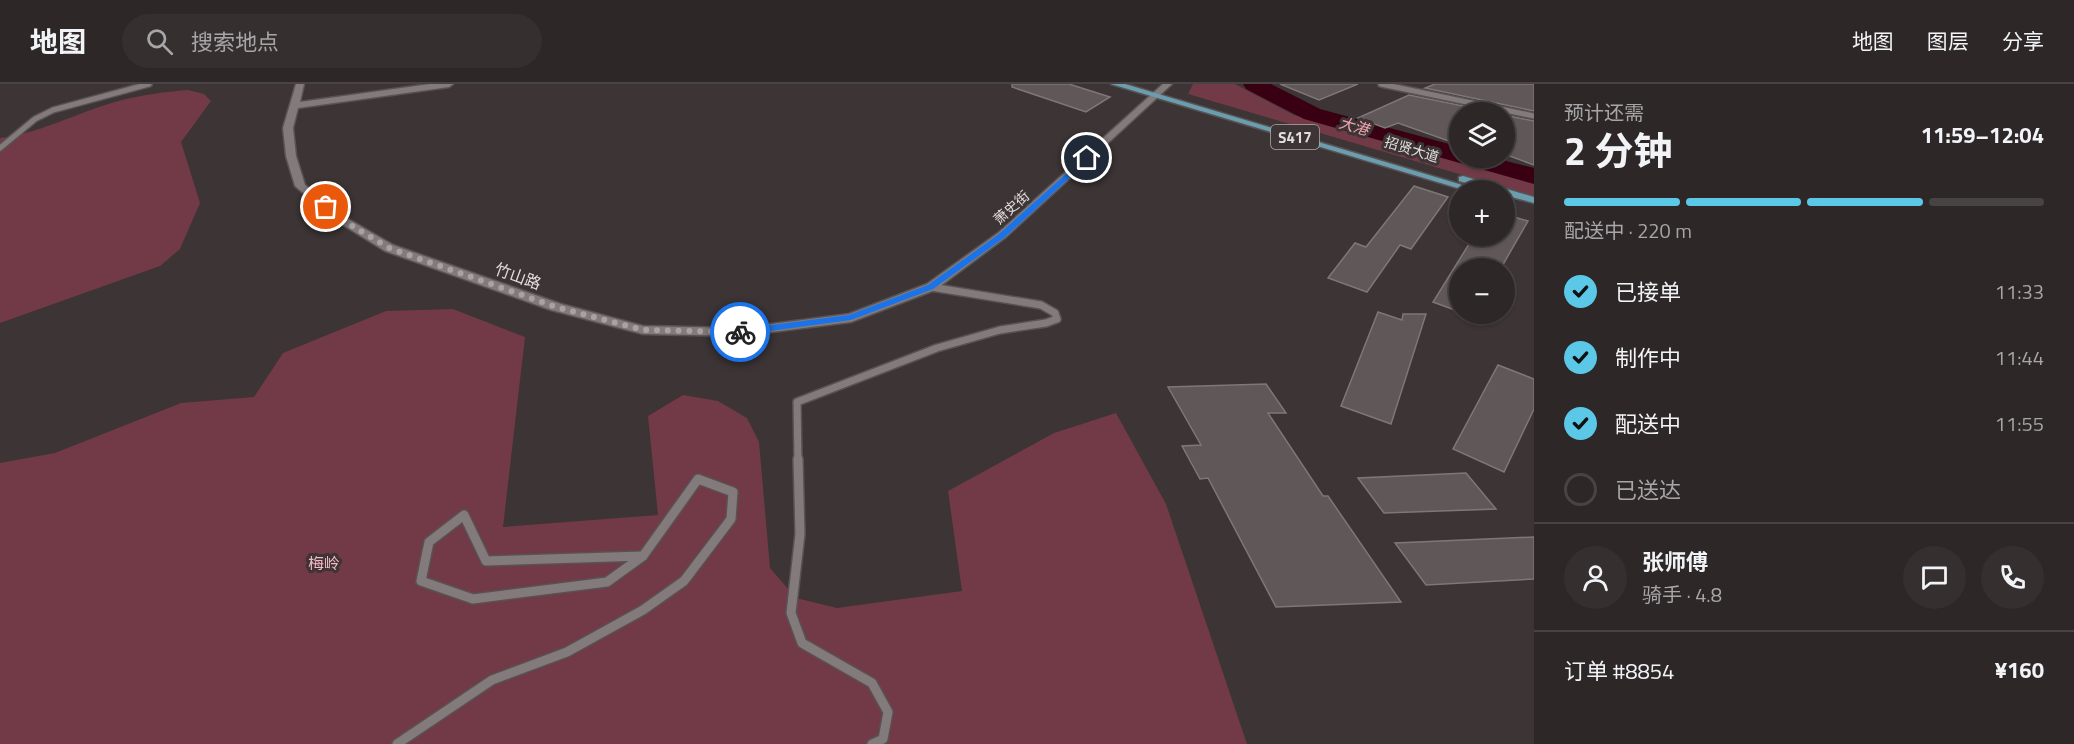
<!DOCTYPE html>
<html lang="zh">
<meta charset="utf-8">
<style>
:root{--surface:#2d2728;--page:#352f30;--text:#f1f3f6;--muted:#a7a5a8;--line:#484445;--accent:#5bc8e7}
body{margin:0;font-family:"Titillium Web","Noto Sans SC",sans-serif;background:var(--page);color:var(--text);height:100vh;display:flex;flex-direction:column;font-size:22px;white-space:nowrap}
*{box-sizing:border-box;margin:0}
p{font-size:20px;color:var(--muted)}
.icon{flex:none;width:33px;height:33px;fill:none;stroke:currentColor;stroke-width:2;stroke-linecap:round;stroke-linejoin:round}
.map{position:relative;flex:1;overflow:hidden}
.panel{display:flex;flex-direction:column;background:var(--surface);width:540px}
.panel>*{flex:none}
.tools{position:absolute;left:1449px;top:18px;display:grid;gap:12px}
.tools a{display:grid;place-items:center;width:66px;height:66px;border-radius:50%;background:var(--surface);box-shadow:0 2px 4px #0004,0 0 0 2px var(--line);font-size:30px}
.pin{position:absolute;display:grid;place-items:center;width:51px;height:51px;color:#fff;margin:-26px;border:3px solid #fff;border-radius:50%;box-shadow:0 2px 6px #0007}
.courier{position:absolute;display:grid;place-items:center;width:60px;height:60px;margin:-30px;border:4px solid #1a73e8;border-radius:50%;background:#fff;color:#222;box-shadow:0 2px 8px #0007}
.summary em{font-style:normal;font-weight:700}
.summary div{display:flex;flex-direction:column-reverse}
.summary{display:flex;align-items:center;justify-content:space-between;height:102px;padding:0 30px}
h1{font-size:39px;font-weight:700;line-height:45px}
.bar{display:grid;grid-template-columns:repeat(4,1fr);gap:9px 6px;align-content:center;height:72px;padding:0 30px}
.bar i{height:8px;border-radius:4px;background:var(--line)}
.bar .active{background:var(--accent)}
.bar p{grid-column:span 4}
.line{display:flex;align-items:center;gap:15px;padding:0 30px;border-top:2px solid var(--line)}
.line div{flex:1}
.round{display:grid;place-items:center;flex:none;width:63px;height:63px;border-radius:32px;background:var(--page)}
ol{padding:0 30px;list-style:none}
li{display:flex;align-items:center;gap:18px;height:66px}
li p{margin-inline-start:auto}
li .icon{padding:6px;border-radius:50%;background:var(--accent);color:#111;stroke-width:4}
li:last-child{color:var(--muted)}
li i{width:33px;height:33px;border:3px solid var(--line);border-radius:50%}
header{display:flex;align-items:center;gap:36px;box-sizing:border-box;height:84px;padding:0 30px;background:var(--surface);border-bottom:2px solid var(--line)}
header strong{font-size:28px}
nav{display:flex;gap:33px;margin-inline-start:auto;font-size:21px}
.search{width:420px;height:54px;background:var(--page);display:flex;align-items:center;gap:15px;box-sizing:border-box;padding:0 21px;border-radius:33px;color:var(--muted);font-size:22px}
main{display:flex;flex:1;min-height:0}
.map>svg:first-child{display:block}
.green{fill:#723a46}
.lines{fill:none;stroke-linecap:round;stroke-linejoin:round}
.river{fill:#390013;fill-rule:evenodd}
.building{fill:#5f5758;stroke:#7f7678;stroke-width:1.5}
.service-far2-casing{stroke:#585253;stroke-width:8}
.service-far1-casing{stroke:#585253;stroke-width:10}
.service-casing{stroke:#585253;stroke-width:12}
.tertiary-casing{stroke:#585253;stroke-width:3}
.primary-casing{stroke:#585253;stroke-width:3}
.service-far2{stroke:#837a7b;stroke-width:5}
.service-far1{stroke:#837a7b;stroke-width:7}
.service{stroke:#837a7b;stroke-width:9}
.tertiary{fill:#837a7b;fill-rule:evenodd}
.primary{fill:#6a9eaf;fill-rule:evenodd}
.route{fill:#1a73e8}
.done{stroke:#a8a2a3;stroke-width:6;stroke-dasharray:0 10.8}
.labels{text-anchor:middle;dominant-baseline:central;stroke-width:6;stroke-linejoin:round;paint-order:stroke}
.far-street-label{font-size:14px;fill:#e2ddde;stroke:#3c3435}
.far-water-label{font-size:15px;font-style:italic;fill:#f5a6b5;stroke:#3c3435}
.shield{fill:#3c3435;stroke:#b0aaab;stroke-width:1.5}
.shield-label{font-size:15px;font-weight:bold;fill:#e2ddde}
.street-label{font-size:16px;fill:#e2ddde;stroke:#3c3435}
.park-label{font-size:16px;fill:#f6b9c4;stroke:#3c3435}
</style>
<header>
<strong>地图</strong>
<div class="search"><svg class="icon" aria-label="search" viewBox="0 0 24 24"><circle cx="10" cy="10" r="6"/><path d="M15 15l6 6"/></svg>搜索地点</div>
<nav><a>地图</a><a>图层</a><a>分享</a></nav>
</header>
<main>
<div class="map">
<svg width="1534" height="660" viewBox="0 0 1534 660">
<rect width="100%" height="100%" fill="#3c3435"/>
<g class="green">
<path d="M1193 0H1235L1294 31 1534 97V112L1188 10Z"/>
<path d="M188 6 204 10 211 17 181 58 200 119 180 165 160 182 0 239V54C41 49 76 29 115 18 139 11 164 8 188 6Z"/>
<path d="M453 225 525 253 503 443 658 431 648 332 683 311 718 317 747 334 759 358 770 484 796 514 837 524 962 507 948 407 1054 349 1116 329 1166 420 1247 660H0V379L55 369 181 319 254 313 283 269 386 227Z"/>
</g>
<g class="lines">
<path class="river" d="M1243 0H1271L1320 25 1460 63V74H1494L1534 84V100L1304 35 1246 5Z"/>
</g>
<g class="building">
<path d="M1012 0H1069L1110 13 1086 28 1012 3Z"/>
<path d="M1280 0H1358L1319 16Z"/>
<path d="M1435 0H1534V27L1425 4Z"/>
<path d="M1409 11 1493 28H1460V61L1398 39 1385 44 1358 34Z"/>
<path d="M1504 31 1534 37V81L1504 70Z"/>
<path d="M1414 102 1448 113 1411 165 1400 161 1367 208 1328 194 1355 159 1366 163Z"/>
<path d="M1504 130 1528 137 1501 184H1460V228L1433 218 1474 152H1504Z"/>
<path d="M1378 228 1402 236 1403 230H1426L1391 340 1341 322Z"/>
<path d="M1498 281 1534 295V325L1504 388 1453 365Z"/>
<path d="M1266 300 1286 329H1268L1323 412H1328L1401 518 1276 523 1208 394 1200 395 1182 362 1201 361 1168 303Z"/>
<path d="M1466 389 1496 425 1384 429 1358 394Z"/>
<path d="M1534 453V495L1426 501 1395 459Z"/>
</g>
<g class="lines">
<g class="service-far2-casing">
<g id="service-far2">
<path d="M1381 0 1534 32"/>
<path d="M0 64 35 35 53 26 149 0"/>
</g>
</g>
<g class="service-far1-casing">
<path id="service-far1" d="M798 377 797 318 937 264 1000 246 1046 239 1057 235 1055 229 1041 221 931 203"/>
</g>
<g class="service-casing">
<g id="service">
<path d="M798 375 800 450 791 529 802 559 872 599 888 628 883 655 872 660"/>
<path d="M464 431 486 477 643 472 607 498 473 515 421 497 429 458Z"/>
<path d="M397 660 492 596 567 568 643 526 684 497 731 435 733 408 698 395 643 472"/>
</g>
</g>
<g class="tertiary-casing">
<path id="tertiary" d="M296 0H304L300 18 430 0H453L449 3 298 24 293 44 296 72 305 101 343 132 393 161 561 220 643 242 740 244 849 230 927 200 998 149 1163 0H1172L1006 153 935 206 851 238 740 252 643 250 551 226 385 167 335 136 295 102 286 72 283 44Z"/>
</g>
<g class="primary-casing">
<g id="primary">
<path d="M1111 0H1125L1479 106H1464Z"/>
<path d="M1463 92 1534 113V119L1504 111V106H1491L1459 97V93Z"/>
</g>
</g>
<use href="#service-far2" class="service-far2"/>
<use href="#service-far1" class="service-far1"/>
<use href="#service" class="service"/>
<use href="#tertiary" class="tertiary"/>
<use href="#primary" class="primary"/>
</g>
<path class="route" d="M1085 73 1091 74 1005 153 933 205 851 236 740 251 735 248 740 245 849 231 928 201 999 150Z"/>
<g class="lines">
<path class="done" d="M326 123 339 134 389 164 556 223 643 246 740 248"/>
</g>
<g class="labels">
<g class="far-street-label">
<text transform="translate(1412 65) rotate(17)">招贤大道</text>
<text transform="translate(1011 123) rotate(-42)">萧史街</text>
</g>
<g class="far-water-label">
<text transform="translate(1354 42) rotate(16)">大港</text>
</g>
<rect class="shield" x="1271" y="41" width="48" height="24" rx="4.5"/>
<g class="shield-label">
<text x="1295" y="53">S417</text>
</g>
<g class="street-label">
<text transform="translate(518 192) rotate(20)">竹山路</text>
</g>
<g class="park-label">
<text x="324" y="479">梅岭</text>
</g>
</g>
</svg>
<div class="tools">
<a><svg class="icon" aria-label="layers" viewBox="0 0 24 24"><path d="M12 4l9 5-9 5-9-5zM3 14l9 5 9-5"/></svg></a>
<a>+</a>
<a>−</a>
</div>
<div class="pin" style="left:326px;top:123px;background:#ea580c"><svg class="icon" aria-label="bag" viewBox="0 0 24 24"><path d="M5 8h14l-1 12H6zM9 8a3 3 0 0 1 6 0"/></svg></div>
<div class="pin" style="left:1087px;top:74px;background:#1f2937"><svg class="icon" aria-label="home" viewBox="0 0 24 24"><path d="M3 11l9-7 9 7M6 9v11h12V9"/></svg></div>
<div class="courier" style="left:740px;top:248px"><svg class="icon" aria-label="bike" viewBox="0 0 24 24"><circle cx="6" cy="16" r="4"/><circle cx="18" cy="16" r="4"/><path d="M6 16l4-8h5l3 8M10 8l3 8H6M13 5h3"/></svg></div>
</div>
<section class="panel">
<div class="summary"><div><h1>2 分钟</h1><p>预计还需</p></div><em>11:59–12:04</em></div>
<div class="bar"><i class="active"></i><i class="active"></i><i class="active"></i><i></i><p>配送中 · 220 m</p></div>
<ol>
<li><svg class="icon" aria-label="check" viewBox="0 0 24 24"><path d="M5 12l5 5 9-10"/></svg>已接单<p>11:33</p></li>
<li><svg class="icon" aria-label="check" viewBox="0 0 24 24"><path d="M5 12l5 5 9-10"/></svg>制作中<p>11:44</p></li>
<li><svg class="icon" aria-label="check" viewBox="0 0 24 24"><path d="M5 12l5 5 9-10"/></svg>配送中<p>11:55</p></li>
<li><i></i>已送达</li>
</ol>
<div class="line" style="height:108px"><a class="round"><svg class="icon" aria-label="person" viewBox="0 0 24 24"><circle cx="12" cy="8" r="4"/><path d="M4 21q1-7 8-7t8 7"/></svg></a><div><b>张师傅</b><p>骑手 · 4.8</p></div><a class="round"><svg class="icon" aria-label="chat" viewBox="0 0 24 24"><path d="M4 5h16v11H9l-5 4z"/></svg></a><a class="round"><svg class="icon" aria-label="phone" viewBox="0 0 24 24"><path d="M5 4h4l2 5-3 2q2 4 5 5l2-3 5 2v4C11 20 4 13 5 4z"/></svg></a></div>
<div class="line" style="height:78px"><div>订单 #8854</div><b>¥160</b></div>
</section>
</main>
